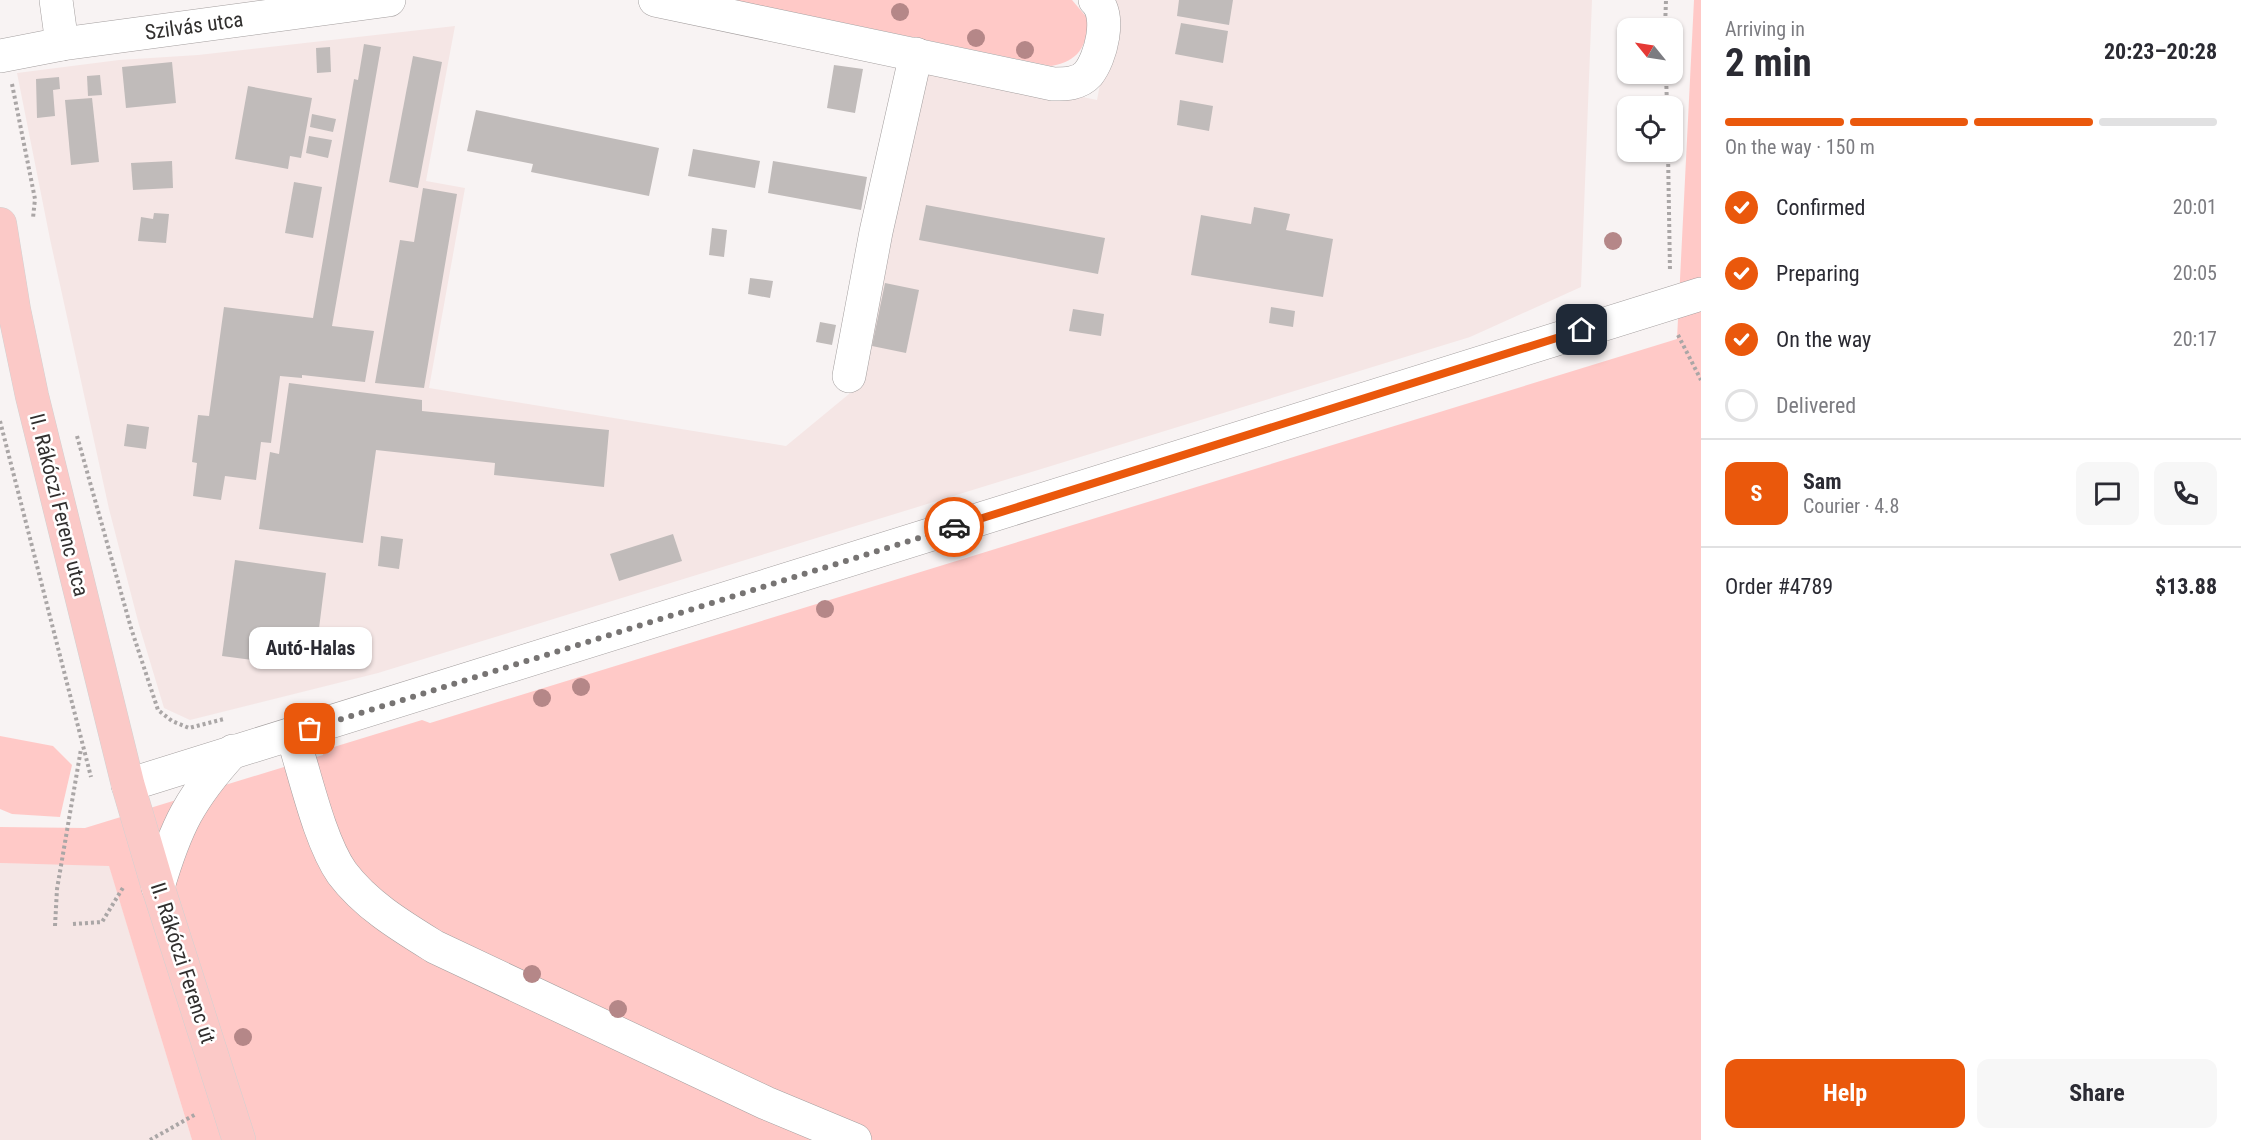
<!DOCTYPE html>
<meta charset="utf-8">
<style>
:root{--surface:#fff;--page:#f7f7f7;--text:#2b2b33;--muted:#7c7c81;--line:#e1e1e2;--accent:#ea580c}
body{margin:0;font-family:"Roboto Condensed",sans-serif;background:var(--page);color:var(--text);height:100vh;display:flex;flex-direction:column;font-size:22px;white-space:nowrap}
*{box-sizing:border-box;margin:0}
p{font-size:20px;color:var(--muted)}
.icon{flex:none;width:33px;height:33px;fill:none;stroke:currentColor;stroke-width:2;stroke-linecap:round;stroke-linejoin:round}
.map{position:relative;flex:1;overflow:hidden}
.drawer{display:flex;flex-direction:column;background:var(--surface);width:540px}
.drawer>*{flex:none}
.needle{width:39px;rotate:300deg}
.controls{position:absolute;left:1617px;top:18px;display:grid;gap:12px}
.controls a{display:grid;place-items:center;width:66px;height:66px;border-radius:12px;background:var(--surface);box-shadow:0 2px 4px #0004;font-size:30px}
.pin{position:absolute;display:grid;place-items:center;width:51px;height:51px;color:#fff;margin:-26px;border-radius:12px;box-shadow:0 3px 9px #0006}
.courier{position:absolute;display:grid;place-items:center;width:60px;height:60px;margin:-30px;border:4px solid #ea580c;border-radius:50%;background:#fff;color:#222;box-shadow:0 2px 8px #0007}
.bubble{position:absolute;height:42px;border-radius:12px;background:var(--surface);box-shadow:0 2px 4px #0004;font-size:20px;font-weight:700;line-height:42px;text-align:center}
.head em{font-style:normal;font-weight:700}
.head div{display:flex;flex-direction:column-reverse}
.head{display:flex;align-items:center;justify-content:space-between;height:102px;padding:0 24px}
h1{font-size:39px;font-weight:700;line-height:45px}
.bar{display:grid;grid-template-columns:repeat(4,1fr);gap:9px 6px;align-content:center;height:72px;padding:0 24px}
.bar i{height:8px;border-radius:4px;background:var(--line)}
.bar .current{background:var(--accent)}
.bar p{grid-column:span 4}
.line{display:flex;align-items:center;gap:15px;padding:0 24px;border-top:2px solid var(--line)}
.line div{flex:1}
.round{display:grid;place-items:center;flex:none;width:63px;height:63px;border-radius:12px;background:var(--page)}
ol{padding:0 24px;list-style:none}
li{display:flex;align-items:center;gap:18px;height:66px}
li p{margin-inline-start:auto}
li .icon{padding:6px;border-radius:50%;background:var(--accent);color:#fff;stroke-width:4}
li:last-child{color:var(--muted)}
li i{width:33px;height:33px;border:3px solid var(--line);border-radius:50%}
.button{display:flex;gap:12px;margin-top:auto;padding:12px 24px}
.button a{flex:1;height:69px;border-radius:12px;background:var(--accent);color:#fff;font-size:24px;font-weight:700;line-height:69px;text-align:center}
.button a+a{background:var(--page);color:var(--text)}
main{display:flex;flex:1;min-height:0}
.map>svg:first-child{display:block}
.built{fill:#f5e6e5}
.green{fill:#ffc9c7}
.building{fill:#c0bbba}
.lines{fill:none;stroke-linecap:round;stroke-linejoin:round}
.minor-casing{stroke:#a49f9f;stroke-width:34}
.major-casing{stroke:#d2d1d1;stroke-width:34}
.path{stroke:#aaa6a6;stroke-width:4;stroke-dasharray:3 3;stroke-linecap:butt}
.minor{stroke:#fff;stroke-width:33}
.major{stroke:#fbc9c7;stroke-width:33}
.tree{fill:#b58788}
.done{stroke:#777473;stroke-width:6;stroke-dasharray:0 10.8}
.route{stroke:#ea580c;stroke-width:8}
.labels{text-anchor:middle;dominant-baseline:central;stroke-width:5;stroke-linejoin:round;paint-order:stroke}
.street-label{font-size:21px;fill:#312f2e;stroke:#fff}
</style>
<main>
<div class="map">
<svg width="1701" height="1140" viewBox="0 0 1701 1140">
<rect width="100%" height="100%" fill="#f8f3f3"/>
<g class="built">
<path d="M1116 0H1592L1581 287 1470 337 378 673 190 720 164 708 139 625 109 509 50 239 17 73 119 60 198 55 455 26 426 181 465 188 429 388 786 446 849 394 919 64 1097 100Z"/>
<path d="M0 863 109 865 192 1140H0Z"/>
</g>
<g class="green">
<path d="M734 0H1072L1089 20C1086 47 1079 61 1051 66Z"/>
<path d="M1694 0H1701V1140H192L109 866 0 863V827L85 828 323 755 324 750 422 720 430 723 1677 339Z"/>
<path d="M0 736 53 746 72 765 60 817 12 814 0 809Z"/>
</g>
<g class="building">
<path d="M1179 0H1233L1229 25 1177 16Z"/>
<path d="M1181 23 1228 31 1223 63 1175 54Z"/>
<path d="M364 44 381 47 332 326 374 331 365 382 302 375V378L280 376 271 443 261 442 256 480 225 476 221 500 193 496 197 463 192 462 198 415 209 416 224 307 313 318 354 79 358 80Z"/>
<path d="M330 47 331 72 317 73 316 48Z"/>
<path d="M413 56 442 62 418 188 389 182Z"/>
<path d="M172 62 176 103 126 108 122 67Z"/>
<path d="M834 65 863 69 855 113 827 108Z"/>
<path d="M100 75 102 95 88 96 87 76Z"/>
<path d="M59 77 60 89 53 90 55 116 37 118 36 79Z"/>
<path d="M248 86 312 98 301 158 290 156 288 169 235 159Z"/>
<path d="M92 98 99 162 71 165 65 100Z"/>
<path d="M1180 100 1213 106 1209 131 1177 125Z"/>
<path d="M476 110 659 148 649 196 531 172 533 164 467 151Z"/>
<path d="M312 114 336 119 333 132 310 127Z"/>
<path d="M309 136 332 140 328 158 306 153Z"/>
<path d="M693 149 760 161 755 188 688 176Z"/>
<path d="M172 161 173 188 133 190 131 163Z"/>
<path d="M773 161 867 177 861 210 768 193Z"/>
<path d="M294 182 322 187 313 238 285 233Z"/>
<path d="M423 188 457 194 424 388 375 383 400 240 414 242Z"/>
<path d="M926 205 1105 238 1098 274 919 240Z"/>
<path d="M1254 207 1290 214 1286 230 1333 239 1323 297 1191 275 1201 215 1251 224Z"/>
<path d="M154 213 169 214 166 243 138 241 141 217 153 219Z"/>
<path d="M712 228 727 230 724 257 709 255Z"/>
<path d="M750 278 773 281 770 298 748 294Z"/>
<path d="M885 283 919 290 906 353 872 346Z"/>
<path d="M1271 307 1295 311 1293 327 1269 323Z"/>
<path d="M1073 309 1104 314 1101 336 1069 331Z"/>
<path d="M820 322 836 325 832 345 816 342Z"/>
<path d="M289 383 422 400V411L609 430 604 487 494 475 495 463 376 450 363 543 259 529 270 452 279 454Z"/>
<path d="M127 424 149 427 146 449 124 446Z"/>
<path d="M673 534 682 561 619 581 610 554Z"/>
<path d="M381 536 403 539 399 569 378 566Z"/>
<path d="M235 560 326 573 314 668 222 656Z"/>
</g>
<g class="lines">
<g class="minor-casing">
<g id="minor">
<path d="M56 0 62 44"/>
<path d="M655 0 1053 84C1066 84 1079 84 1088 74 1101 58 1112 15 1095 0"/>
<path d="M0 56 62 44 389 0"/>
<path d="M849 376 876 232 916 54"/>
<path d="M292 734C305 774 319 840 342 873 366 905 401 926 435 947L766 1103 855 1140"/>
<path d="M128 785 1701 294"/>
<path d="M158 887C176 826 190 798 233 751"/>
</g>
</g>
<g class="major-casing">
<path id="major" d="M0 224 14 310 32 396 128 785 158 887 239 1140"/>
</g>
<g class="path">
<path d="M1665 28 1666 0"/>
<path d="M1666 74 1667 106"/>
<path d="M12 84 35 199 33 218"/>
<path d="M1668 152 1670 272"/>
<path d="M1678 335 1701 380"/>
<path d="M0 421 91 777"/>
<path d="M77 436 131 628 158 710 172 721 189 728 224 719"/>
<path d="M73 924 102 922 124 886"/>
<path d="M55 926 57 889 81 749"/>
<path d="M150 1140 196 1114"/>
</g>
<use href="#minor" class="minor"/>
<use href="#major" class="major"/>
</g>
<g class="tree">
<circle cx="900" cy="12" r="9"/>
<circle cx="976" cy="38" r="9"/>
<circle cx="1025" cy="50" r="9"/>
<circle cx="1613" cy="241" r="9"/>
<circle cx="825" cy="609" r="9"/>
<circle cx="581" cy="687" r="9"/>
<circle cx="542" cy="698" r="9"/>
<circle cx="532" cy="974" r="9"/>
<circle cx="618" cy="1009" r="9"/>
<circle cx="243" cy="1037" r="9"/>
</g>
<g class="lines">
<path class="done" d="M310 729 954 527"/>
<path class="route" d="M954 527 1582 330"/>
</g>
<g class="labels">
<g class="street-label">
<text transform="translate(194 26) rotate(-8)">Szilvás utca</text>
<text transform="translate(59 505) rotate(76)">II. Rákóczi Ferenc utca</text>
<text transform="translate(183 963) rotate(72)">II. Rákóczi Ferenc út</text>
</g>
</g>
</svg>
<div class="controls">
<a><svg class="needle" viewBox="-14 -14 28 28"><path d="M0-13l5 13h-10z" fill="#e53935"/><path d="M0 13l5-13h-10z" fill="#7c7c81"/></svg></a>
<a><svg class="icon" aria-label="locate" viewBox="0 0 24 24"><circle cx="12" cy="12" r="6"/><path d="M12 2v4M12 18v4M2 12h4M18 12h4"/></svg></a>
</div>
<div class="pin" style="left:310px;top:729px;background:#ea580c"><svg class="icon" aria-label="bag" viewBox="0 0 24 24"><path d="M5 8h14l-1 12H6zM9 8a3 3 0 0 1 6 0"/></svg></div>
<div class="pin" style="left:1582px;top:330px;background:#1f2937"><svg class="icon" aria-label="home" viewBox="0 0 24 24"><path d="M3 11l9-7 9 7M6 9v11h12V9"/></svg></div>
<div class="courier" style="left:954px;top:527px"><svg class="icon" aria-label="car" viewBox="0 0 24 24"><path d="M5 17H2v-5l4-1 3-4h7l3 4 3 1v5h-3M9 17h6M6 11h13"/><circle cx="7" cy="17" r="2"/><circle cx="17" cy="17" r="2"/></svg></div>
<div class="bubble" style="left:249px;top:627px;width:123px">Autó-Halas</div>
</div>
<section class="drawer">
<div class="head"><div><h1>2 min</h1><p>Arriving in</p></div><em>20:23–20:28</em></div>
<div class="bar"><i class="current"></i><i class="current"></i><i class="current"></i><i></i><p>On the way · 150 m</p></div>
<ol>
<li><svg class="icon" aria-label="check" viewBox="0 0 24 24"><path d="M5 12l5 5 9-10"/></svg>Confirmed<p>20:01</p></li>
<li><svg class="icon" aria-label="check" viewBox="0 0 24 24"><path d="M5 12l5 5 9-10"/></svg>Preparing<p>20:05</p></li>
<li><svg class="icon" aria-label="check" viewBox="0 0 24 24"><path d="M5 12l5 5 9-10"/></svg>On the way<p>20:17</p></li>
<li><i></i>Delivered</li>
</ol>
<div class="line" style="height:108px"><b class="round" style="background:var(--accent);color:#fff">S</b><div><b>Sam</b><p>Courier · 4.8</p></div><a class="round"><svg class="icon" aria-label="chat" viewBox="0 0 24 24"><path d="M4 5h16v11H9l-5 4z"/></svg></a><a class="round"><svg class="icon" aria-label="phone" viewBox="0 0 24 24"><path d="M5 4h4l2 5-3 2q2 4 5 5l2-3 5 2v4C11 20 4 13 5 4z"/></svg></a></div>
<div class="line" style="height:78px"><div>Order #4789</div><b>$13.88</b></div>
<div class="button"><a>Help</a><a>Share</a></div>
</section>
</main>
